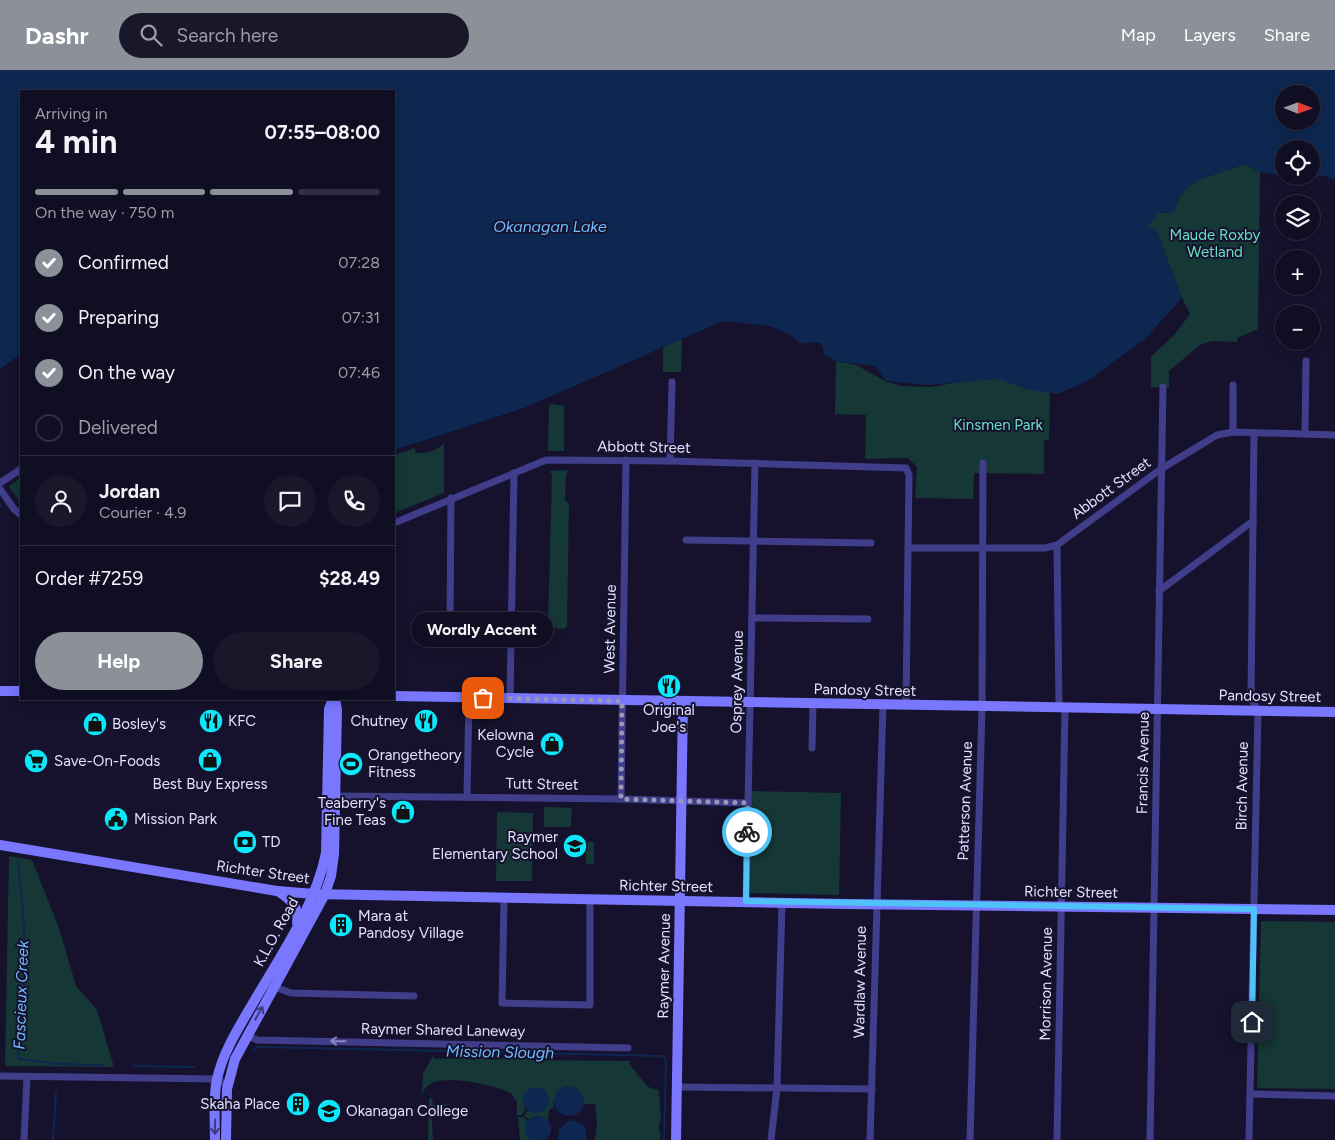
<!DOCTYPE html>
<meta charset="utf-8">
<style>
:root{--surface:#100e22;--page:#19172a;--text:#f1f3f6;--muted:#9c9ca5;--line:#302e40;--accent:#8c9099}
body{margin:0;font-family:Figtree,sans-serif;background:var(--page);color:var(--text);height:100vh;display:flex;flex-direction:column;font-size:19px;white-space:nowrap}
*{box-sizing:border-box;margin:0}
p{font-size:16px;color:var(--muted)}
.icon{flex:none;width:28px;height:28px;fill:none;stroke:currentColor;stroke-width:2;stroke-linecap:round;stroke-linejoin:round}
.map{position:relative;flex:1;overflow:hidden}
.details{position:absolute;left:20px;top:20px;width:375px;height:610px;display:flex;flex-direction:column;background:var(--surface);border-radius:0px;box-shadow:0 2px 12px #0003,0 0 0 1px var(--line)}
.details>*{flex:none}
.needle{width:32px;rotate:91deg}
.controls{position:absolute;left:1275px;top:15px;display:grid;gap:10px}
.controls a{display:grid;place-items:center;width:45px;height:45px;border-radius:50%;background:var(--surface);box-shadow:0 2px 12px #0003,0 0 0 1px var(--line);font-size:25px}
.pin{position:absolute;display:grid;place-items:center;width:42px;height:42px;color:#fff;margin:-21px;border-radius:10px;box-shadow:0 2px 8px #0006}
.courier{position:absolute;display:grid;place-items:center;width:50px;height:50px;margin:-25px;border:4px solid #4fc3f7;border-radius:50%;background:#fff;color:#222;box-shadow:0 1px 6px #0007}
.bubble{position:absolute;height:35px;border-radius:18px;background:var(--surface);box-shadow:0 2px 12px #0003,0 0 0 1px var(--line);font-size:16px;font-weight:700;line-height:35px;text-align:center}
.summary em{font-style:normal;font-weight:700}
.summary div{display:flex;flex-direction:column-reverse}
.summary{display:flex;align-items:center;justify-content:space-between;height:85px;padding:0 15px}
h1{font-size:32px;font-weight:700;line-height:38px}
.bar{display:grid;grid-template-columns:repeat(4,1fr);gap:8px 5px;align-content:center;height:60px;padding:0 15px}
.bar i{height:6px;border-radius:4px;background:var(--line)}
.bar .active{background:var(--accent)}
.bar p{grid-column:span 4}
.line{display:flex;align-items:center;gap:12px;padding:0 15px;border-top:1px solid var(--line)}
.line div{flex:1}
.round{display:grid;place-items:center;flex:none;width:52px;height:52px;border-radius:26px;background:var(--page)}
ol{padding:0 15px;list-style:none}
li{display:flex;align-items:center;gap:15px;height:55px}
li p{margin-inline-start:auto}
li .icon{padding:5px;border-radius:50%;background:var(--accent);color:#fff;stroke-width:4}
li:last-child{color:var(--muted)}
li i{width:28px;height:28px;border:2px solid var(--line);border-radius:50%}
.button{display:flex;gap:10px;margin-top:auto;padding:10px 15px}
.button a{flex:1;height:58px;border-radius:30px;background:var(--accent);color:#fff;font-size:20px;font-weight:700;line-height:58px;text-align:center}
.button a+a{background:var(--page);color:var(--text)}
header{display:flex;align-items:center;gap:30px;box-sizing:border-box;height:70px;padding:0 25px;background:var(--accent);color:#fff}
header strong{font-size:24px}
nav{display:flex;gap:28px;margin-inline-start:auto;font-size:18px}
.search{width:350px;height:45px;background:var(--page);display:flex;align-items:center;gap:12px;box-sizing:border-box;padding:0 18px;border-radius:28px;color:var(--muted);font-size:19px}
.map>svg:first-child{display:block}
.green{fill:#153735}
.water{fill:#0e2750;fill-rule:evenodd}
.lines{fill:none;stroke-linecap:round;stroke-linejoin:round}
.stream{stroke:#0e2750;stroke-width:2}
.street{stroke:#403e8b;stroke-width:7}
.secondary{stroke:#7877fd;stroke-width:10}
.oneway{stroke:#3d3a80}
.oneway2{stroke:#8986bf}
.done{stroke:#9b97b6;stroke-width:5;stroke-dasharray:0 9}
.route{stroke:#4fc3f7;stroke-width:6}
.labels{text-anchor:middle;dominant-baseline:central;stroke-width:4;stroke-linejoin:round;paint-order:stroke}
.park-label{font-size:15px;fill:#69e0c1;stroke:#16122d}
.street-label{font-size:15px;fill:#e2deff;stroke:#16122d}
.poi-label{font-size:15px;fill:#e2deff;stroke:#16122d;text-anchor:start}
.water-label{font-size:16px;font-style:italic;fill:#6ebdfd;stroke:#16122d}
</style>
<header>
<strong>Dashr</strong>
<div class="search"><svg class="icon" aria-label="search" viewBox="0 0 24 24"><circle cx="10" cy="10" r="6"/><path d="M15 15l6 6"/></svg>Search here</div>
<nav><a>Map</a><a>Layers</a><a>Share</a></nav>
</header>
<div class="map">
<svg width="1335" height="1070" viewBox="0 0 1335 1070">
<rect width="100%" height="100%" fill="#16122d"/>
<g class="green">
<path d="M1245 94 1260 102 1258 259 1237 268V272L1212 271 1200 275 1169 301V318L1151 317V287L1175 264 1190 244 1182 228 1157 161 1147 156 1158 143 1174 142 1180 126 1189 116 1203 108Z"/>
<path d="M682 267 681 302H663V278Z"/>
<path d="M836 291 856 295 887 312 903 316 931 317 1000 305 1050 317 1049 371 1044 370V404L974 403 973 429 915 428 917 397 908 388 865 389 866 345 835 344Z"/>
<path d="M553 334 564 336V381H548L549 335Z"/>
<path d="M444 373V423L394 443V385L415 378V383C426 383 436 382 444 373Z"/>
<path d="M569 400 566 404 565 430 569 434 567 556 564 559 550 558 548 556 552 404 549 401Z"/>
<path d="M21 408V431L20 432 9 416Z"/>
<path d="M751 721 841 723 839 825 750 823Z"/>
<path d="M544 737 572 738 571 757H544Z"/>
<path d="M497 742 533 743 532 811H496Z"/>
<rect x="586" y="772" width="8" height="22"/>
<path d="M9 786 32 790 59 858 76 916 97 940 114 997 5 996Z"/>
<path d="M1261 851 1335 852V1019L1257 1018Z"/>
<path d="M433 986 435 989 468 988 474 990 481 987 492 990 512 987 530 990 630 991V995L648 1017 659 1020 661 1051 658 1057 661 1065 659 1070H595L597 1053 595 1034H584V1031L553 1032 554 1037 549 1040 548 1051 539 1046 528 1049 524 1046 527 1041H542L549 1032 545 1020 537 1017 524 1035 525 1040 522 1045H517V1032L511 1023C494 1015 449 1005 432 1013 427 1015 424 1020 422 1024L423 1003Z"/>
<path d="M429 1028H432L433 1035 455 1034 431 1038 433 1070H428Z"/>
<path d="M518 1047H523L528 1051 525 1060 532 1070H520Z"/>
</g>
<g class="water">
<path d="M0 0H1335V110L1326 106H1311V79H1284V106H1311L1286 107 1260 102 1245 94 1203 108 1189 116 1180 126 1174 142 1158 143 1148 156 1157 161 1182 228 1145 269 1087 311 1058 324 1029 320 999 309 928 315 886 311 875 296 836 291 825 285 821 273 811 272 801 274 789 264 770 256 723 251 524 338 394 380V21H21V284L0 299ZM1284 24H1311V51H1284Z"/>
<circle cx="569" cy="1031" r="15"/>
<circle cx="536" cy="1030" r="13"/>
<circle cx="538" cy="1059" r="13"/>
<path d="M570 1050 576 1051 585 1056 587 1070H558L559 1059Z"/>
</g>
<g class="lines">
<g class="stream">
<path d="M19 424 21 423"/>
<path d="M0 436 1 435"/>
<path d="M18 791C22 833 27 875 24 917 22 942 14 965 19 989L58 994 104 995"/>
<path d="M253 981 257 977H265L662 986 666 990 664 1070"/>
<path d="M134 996 194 997"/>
<path d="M53 1070 56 1022"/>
</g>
<g class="street">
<path d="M1233 362V315"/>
<path d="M1305 364 1306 291"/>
<path d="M670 391 672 312"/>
<path d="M0 413 21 399"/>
<path d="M0 419 14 439 21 445"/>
<path d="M394 453 546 390 670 391 906 398 909 405 906 635"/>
<path d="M686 470 871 473"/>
<path d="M1057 475 1059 638"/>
<path d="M908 478H1045L1057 475 1161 399 1217 365 1233 362 1335 365"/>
<path d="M1159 521 1253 451"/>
<path d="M752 548 868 549"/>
<path d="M450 555 451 428"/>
<path d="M510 629 514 403"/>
<path d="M812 678 813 634"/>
<path d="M336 726 621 729 748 733"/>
<path d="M467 727 469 628"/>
<path d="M621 729 626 390"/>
<path d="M504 828 502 933 590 935V830"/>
<path d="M746 831 755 393"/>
<path d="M272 916 291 923 414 926"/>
<path d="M246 966 258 970 628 978"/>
<path d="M0 1006 217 1009 225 1014 227 1019"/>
<path d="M677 1017 872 1019"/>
<path d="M1251 1024 1335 1026"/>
<path d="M24 1070 27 1007"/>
<path d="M771 1070 777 1018 782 833"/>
<path d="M870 1070 883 635"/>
<path d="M970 1070 982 637 983 393"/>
<path d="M1057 1070 1065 638"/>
<path d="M1150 1070 1163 317"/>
<path d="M1249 1070 1258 641 1251 628 1254 363"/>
</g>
<g class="secondary">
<path d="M0 621H21"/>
<path d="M394 626 1335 642"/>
<path d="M0 775 277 821 314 824 845 834 1335 840"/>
<path d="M278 821C290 829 300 837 297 853"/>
<path d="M215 1070C215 1050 213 1028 217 1009 223 982 239 957 253 933 281 885 315 837 326 783L329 639 333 629"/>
<path d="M226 1070 227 1019 235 989 325 824 331 806 334 784 337 640 335 629"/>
<path d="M676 1070 683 632"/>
</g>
</g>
<defs><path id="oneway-shaft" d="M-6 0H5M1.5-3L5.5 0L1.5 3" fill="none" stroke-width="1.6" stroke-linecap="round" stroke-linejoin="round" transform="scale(1.25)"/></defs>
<g class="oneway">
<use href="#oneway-shaft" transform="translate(259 943) rotate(-60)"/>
<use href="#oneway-shaft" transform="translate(215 1057) rotate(91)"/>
</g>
<use class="oneway2" href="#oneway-shaft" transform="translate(338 971) rotate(-179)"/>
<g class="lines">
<path class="done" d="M483 628 622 631 621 729 748 733 747 762"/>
<path class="route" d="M747 762 746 831 1254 839 1252 952"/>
</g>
<defs>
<g id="restaurant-disc" transform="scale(1.25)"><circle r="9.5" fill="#0de7fc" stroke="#16122d"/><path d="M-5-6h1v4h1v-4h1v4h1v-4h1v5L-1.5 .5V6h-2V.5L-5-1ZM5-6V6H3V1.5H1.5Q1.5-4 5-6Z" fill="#111"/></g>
<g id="shop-disc" transform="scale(1.25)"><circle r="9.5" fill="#0de7fc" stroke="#16122d"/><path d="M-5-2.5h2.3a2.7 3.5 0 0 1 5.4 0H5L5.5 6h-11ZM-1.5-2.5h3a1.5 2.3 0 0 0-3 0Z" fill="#111"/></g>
<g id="supermarket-disc" transform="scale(1.25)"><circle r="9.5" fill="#0de7fc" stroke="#16122d"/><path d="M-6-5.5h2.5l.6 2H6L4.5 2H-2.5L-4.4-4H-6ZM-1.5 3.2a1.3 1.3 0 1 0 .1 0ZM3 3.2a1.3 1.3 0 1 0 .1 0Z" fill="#111"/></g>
<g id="stadium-disc" transform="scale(1.25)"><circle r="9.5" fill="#0de7fc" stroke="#16122d"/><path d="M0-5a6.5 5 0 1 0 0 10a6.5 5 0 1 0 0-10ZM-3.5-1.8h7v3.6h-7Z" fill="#111"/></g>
<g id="civic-disc" transform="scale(1.25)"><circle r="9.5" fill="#0de7fc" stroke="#16122d"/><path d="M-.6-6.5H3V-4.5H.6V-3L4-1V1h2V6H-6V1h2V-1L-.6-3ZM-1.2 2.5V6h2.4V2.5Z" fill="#111"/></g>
<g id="bank-disc" transform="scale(1.25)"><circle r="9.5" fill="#0de7fc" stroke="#16122d"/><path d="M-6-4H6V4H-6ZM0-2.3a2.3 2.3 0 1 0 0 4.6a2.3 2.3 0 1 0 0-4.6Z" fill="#111"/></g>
<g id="school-disc" transform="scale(1.25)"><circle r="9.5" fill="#0de7fc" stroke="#16122d"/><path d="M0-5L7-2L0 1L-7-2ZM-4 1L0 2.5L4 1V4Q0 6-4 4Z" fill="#111"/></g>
<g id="building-disc" transform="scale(1.25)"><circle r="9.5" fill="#0de7fc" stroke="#16122d"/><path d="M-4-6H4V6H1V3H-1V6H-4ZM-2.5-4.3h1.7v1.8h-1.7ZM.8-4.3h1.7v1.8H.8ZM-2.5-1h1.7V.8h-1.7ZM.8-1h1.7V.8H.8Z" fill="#111"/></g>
<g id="university-disc" transform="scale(1.25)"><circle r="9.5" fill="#0de7fc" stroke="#16122d"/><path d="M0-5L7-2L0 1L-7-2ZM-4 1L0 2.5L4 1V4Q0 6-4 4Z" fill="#111"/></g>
</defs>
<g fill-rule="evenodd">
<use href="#restaurant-disc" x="669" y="616"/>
<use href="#restaurant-disc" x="211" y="651"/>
<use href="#restaurant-disc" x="426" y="651"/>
<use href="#shop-disc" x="95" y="654"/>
<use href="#shop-disc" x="552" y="674"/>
<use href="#shop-disc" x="210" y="690"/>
<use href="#supermarket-disc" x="36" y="691"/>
<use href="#stadium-disc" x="351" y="694"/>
<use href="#shop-disc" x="403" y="742"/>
<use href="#civic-disc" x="116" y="749"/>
<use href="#bank-disc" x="245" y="772"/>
<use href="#school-disc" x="575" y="776"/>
<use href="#building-disc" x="341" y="855"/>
<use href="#building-disc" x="298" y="1034"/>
<use href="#university-disc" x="329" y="1041"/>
</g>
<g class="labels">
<g class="park-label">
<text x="1215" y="165">Maude Roxby<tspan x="1215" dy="17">Wetland</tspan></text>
<text x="998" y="355">Kinsmen Park</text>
</g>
<g class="street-label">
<text transform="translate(644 377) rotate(1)">Abbott Street</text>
<text transform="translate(1111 418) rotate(-36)">Abbott Street</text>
<text transform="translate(610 559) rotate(-89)">West Avenue</text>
<text transform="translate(737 612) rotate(-89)">Osprey Avenue</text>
<text transform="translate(865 620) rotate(1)">Pandosy Street</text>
<text transform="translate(1270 626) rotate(1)">Pandosy Street</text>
<text transform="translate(1143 693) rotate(-89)">Francis Avenue</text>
<text transform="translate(542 714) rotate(1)">Tutt Street</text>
<text transform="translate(1242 716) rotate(-89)">Birch Avenue</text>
<text transform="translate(965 731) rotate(-88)">Patterson Avenue</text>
<text transform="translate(263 802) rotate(8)">Richter Street</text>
<text transform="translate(666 816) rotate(1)">Richter Street</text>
<text transform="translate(1071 822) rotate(1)">Richter Street</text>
<text transform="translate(276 862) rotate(-61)">K.L.O. Road</text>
<text transform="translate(664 896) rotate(-89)">Raymer Avenue</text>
<text transform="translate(860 912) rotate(-89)">Wardlaw Avenue</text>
<text transform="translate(1046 914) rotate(-89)">Morrison Avenue</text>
<text transform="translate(443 960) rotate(1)">Raymer Shared Laneway</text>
</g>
<g class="poi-label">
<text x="669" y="640" text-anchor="middle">Original<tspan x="669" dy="17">Joe's</tspan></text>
<text x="228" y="651">KFC</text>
<text x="408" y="651" text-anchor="end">Chutney</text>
<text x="112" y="654">Bosley's</text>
<text x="534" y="665" text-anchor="end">Kelowna<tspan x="534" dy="17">Cycle</tspan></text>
<text x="368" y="685">Orangetheory<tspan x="368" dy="17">Fitness</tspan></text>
<text x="54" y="691">Save-On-Foods</text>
<text x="210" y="714" text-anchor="middle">Best Buy Express</text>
<text x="386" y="733" text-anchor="end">Teaberry's<tspan x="386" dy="17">Fine Teas</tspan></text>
<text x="134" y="749">Mission Park</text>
<text x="558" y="767" text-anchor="end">Raymer<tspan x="558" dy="17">Elementary School</tspan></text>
<text x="262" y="772">TD</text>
<text x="358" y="846">Mara at<tspan x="358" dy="17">Pandosy Village</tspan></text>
<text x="280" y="1034" text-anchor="end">Skaha Place</text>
<text x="346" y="1041">Okanagan College</text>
</g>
<g class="water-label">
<text x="550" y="156">Okanagan Lake</text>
<text transform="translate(21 925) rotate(-88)">Fascieux Creek</text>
<text transform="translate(500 982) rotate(1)">Mission Slough</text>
</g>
</g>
</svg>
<div class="controls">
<a><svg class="needle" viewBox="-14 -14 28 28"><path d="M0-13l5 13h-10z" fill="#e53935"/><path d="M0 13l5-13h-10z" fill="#9c9ca5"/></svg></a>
<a><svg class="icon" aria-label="locate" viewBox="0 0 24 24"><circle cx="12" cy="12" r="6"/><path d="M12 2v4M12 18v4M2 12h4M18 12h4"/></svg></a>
<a><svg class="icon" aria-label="layers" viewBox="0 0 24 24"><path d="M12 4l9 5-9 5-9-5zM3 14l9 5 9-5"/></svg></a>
<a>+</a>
<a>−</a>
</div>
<div class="pin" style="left:483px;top:628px;background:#ea580c"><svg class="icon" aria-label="bag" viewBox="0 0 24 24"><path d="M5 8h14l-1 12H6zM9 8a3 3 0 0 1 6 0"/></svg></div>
<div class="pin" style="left:1252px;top:952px;background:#1f2937"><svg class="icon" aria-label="home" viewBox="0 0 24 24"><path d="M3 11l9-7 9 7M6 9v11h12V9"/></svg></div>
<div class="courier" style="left:747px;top:762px"><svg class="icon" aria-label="bike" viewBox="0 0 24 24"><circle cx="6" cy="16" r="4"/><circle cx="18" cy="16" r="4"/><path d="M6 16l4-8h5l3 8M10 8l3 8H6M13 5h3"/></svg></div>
<div class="bubble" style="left:411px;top:542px;width:142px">Wordly Accent</div>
<section class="details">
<div class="summary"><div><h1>4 min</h1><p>Arriving in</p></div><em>07:55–08:00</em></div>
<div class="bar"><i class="active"></i><i class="active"></i><i class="active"></i><i></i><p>On the way · 750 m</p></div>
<ol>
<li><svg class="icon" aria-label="check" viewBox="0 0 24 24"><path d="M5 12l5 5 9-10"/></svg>Confirmed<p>07:28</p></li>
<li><svg class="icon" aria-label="check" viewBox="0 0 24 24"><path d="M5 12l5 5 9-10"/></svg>Preparing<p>07:31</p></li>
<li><svg class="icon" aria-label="check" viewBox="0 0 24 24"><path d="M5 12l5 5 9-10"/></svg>On the way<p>07:46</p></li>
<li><i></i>Delivered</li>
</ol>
<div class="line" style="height:90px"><a class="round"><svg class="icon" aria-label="person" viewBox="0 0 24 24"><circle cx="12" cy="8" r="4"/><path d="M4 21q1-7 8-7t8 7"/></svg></a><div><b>Jordan</b><p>Courier · 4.9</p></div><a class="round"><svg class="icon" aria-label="chat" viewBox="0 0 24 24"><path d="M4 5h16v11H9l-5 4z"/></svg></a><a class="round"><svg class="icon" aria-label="phone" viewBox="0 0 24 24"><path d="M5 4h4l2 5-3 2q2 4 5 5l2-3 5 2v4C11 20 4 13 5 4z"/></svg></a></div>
<div class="line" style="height:65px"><div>Order #7259</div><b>$28.49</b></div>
<div class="button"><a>Help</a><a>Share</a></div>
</section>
</div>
